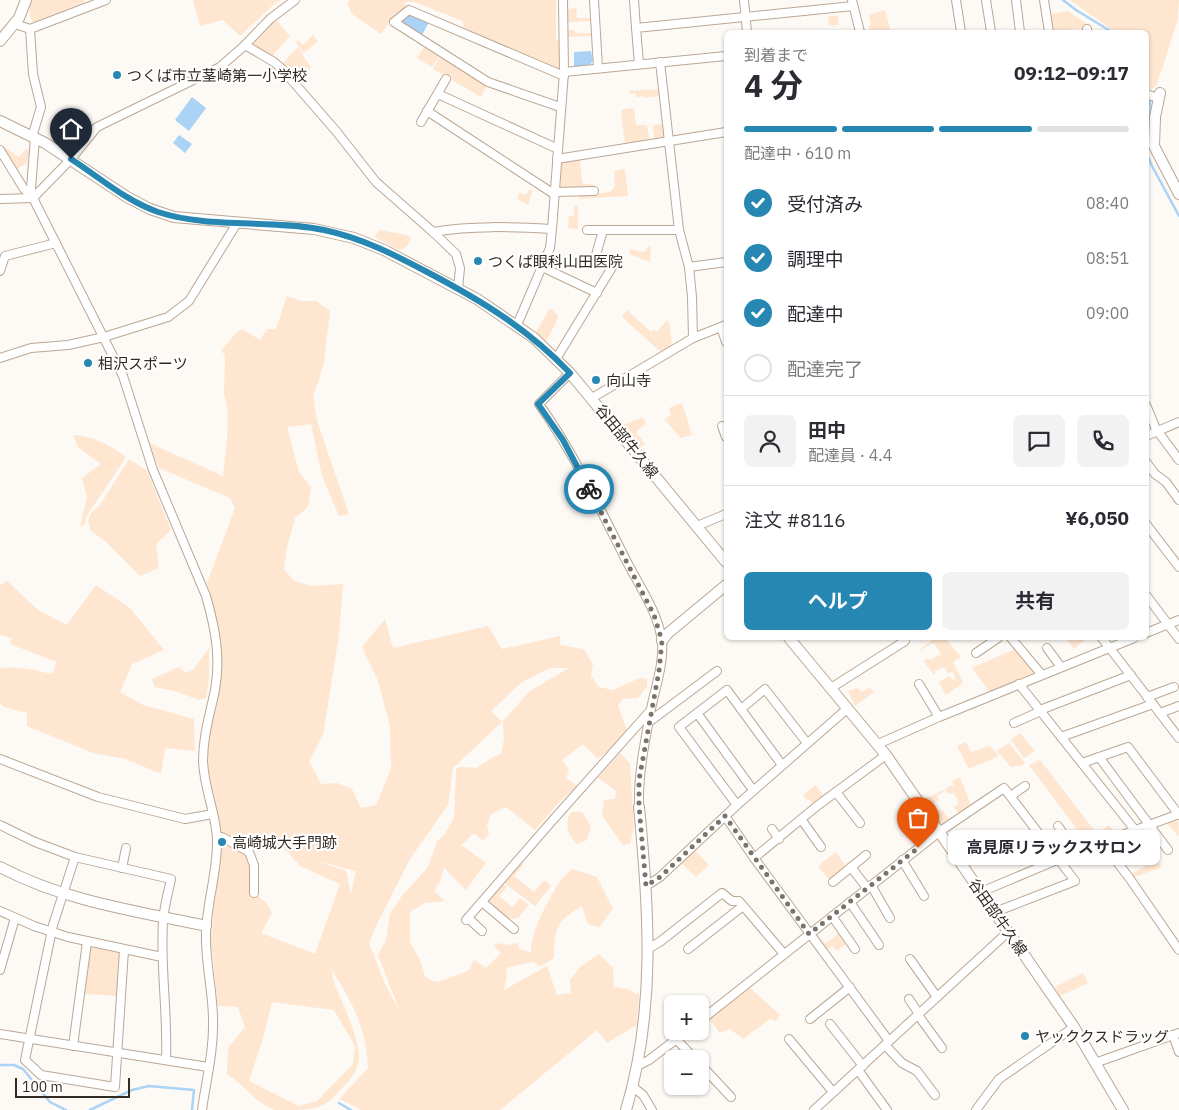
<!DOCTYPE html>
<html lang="ja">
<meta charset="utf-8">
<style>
:root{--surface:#fff;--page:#f2f2f3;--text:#2b2b33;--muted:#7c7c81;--line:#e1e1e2;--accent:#2687b2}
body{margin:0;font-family:"IBM Plex Sans","Noto Sans JP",sans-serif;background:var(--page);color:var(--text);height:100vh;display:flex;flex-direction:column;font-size:19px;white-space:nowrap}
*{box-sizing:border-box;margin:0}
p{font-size:16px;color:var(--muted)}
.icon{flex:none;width:28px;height:28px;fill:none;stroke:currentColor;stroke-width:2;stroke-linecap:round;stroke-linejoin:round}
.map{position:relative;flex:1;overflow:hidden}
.drawer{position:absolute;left:724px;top:30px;width:425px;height:610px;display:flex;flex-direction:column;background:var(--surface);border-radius:8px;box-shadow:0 1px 4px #0004}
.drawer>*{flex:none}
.controls{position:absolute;left:664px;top:995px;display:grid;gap:10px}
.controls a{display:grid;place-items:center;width:45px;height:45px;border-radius:8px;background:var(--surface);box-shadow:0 1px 4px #0004;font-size:25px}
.scale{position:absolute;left:15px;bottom:12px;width:115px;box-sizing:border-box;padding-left:5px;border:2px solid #332b23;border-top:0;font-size:14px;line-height:18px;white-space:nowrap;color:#332b23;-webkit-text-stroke:4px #fff;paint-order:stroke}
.pin{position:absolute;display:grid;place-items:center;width:42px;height:42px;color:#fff;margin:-51px -21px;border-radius:50% 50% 50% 0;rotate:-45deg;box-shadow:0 0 5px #0007}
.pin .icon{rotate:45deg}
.courier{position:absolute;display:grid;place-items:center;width:50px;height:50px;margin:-25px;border:4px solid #2687b2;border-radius:50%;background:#fff;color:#222;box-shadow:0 1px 6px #0007}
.bubble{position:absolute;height:35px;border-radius:8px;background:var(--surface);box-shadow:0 1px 4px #0004;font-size:16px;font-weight:700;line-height:35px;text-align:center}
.headline em{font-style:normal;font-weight:700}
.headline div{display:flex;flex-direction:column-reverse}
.headline{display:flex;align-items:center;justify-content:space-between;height:85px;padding:0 20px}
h1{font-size:32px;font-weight:700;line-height:38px}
.bar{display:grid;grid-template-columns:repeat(4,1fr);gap:8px 5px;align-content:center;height:60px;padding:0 20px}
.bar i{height:6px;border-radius:4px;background:var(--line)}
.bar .active{background:var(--accent)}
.bar p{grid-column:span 4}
.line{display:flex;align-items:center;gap:12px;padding:0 20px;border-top:1px solid var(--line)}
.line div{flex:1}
.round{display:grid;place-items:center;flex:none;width:52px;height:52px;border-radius:8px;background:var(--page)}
ol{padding:0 20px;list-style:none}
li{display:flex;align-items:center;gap:15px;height:55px}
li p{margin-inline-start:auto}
li .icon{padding:5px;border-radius:50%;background:var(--accent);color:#fff;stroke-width:4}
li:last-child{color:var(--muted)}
li i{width:28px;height:28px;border:2px solid var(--line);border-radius:50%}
.action{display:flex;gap:10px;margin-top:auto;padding:10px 20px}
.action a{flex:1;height:58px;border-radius:8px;background:var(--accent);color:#fff;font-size:20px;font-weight:700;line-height:58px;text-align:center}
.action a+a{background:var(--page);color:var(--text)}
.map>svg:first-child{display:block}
.green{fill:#fee6d0;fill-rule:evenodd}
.water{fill:#aad3f6}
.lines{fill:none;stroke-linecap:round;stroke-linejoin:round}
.stream{stroke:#aad3f6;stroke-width:2.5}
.street-casing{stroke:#bba794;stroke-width:10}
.secondary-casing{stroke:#bba794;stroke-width:12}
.street{stroke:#fff;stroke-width:8}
.secondary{stroke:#fff;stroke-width:10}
.done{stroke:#7a736c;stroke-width:5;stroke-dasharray:0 9}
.route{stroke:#2687b2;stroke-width:6}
.poi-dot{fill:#2687b2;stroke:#fff;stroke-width:2}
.labels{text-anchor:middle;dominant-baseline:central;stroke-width:4.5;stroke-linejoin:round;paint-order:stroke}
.poi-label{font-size:15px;fill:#332b23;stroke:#fff;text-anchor:start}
.street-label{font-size:15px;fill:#332b23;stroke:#fff}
</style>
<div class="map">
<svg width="1179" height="1110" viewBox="0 0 1179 1110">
<rect width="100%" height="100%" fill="#fdf9f5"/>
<g class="green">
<path d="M31 0H84L85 4 47 20 34 23C28 16 29 9 31 0Z"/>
<path d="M193 0H281L272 6 240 36 223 20 200 26Z"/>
<path d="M350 0H556V40L560 41 561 71 464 28 462 21 415 2H405V8L395 14 381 34 352 14 347 3Z"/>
<path d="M1070 0H1179L1178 19 1157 84 1152 89 1146 90V32H1115Z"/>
<path d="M576 8 577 18H590V21L568 22V9Z"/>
<path d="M885 10 891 32H870L869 27 871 24 869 15Z"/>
<path d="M1068 11 1093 28 1051 31 1049 15Z"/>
<path d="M838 15 839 25 829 26 828 17Z"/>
<path d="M275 19 290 36 272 56 251 44Z"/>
<path d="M568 30H574L575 33H591V36L568 37Z"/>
<path d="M313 35 318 42 303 53 296 42 298 40 303 45Z"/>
<path d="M298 47 311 68 296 79 282 64Z"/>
<path d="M424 47 439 57 432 67 417 58Z"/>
<path d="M440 57 487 85 481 97 433 69Z"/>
<path d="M660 89V96L644 98V96L636 97V93L629 94V91Z"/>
<path d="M634 108 636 125H647L650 142 625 144 621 110Z"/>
<path d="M663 124 665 137 654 140 653 125Z"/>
<path d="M54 130 79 142 71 152 50 139Z"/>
<path d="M0 144 19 157 26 149 29 151 27 163 15 170Z"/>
<path d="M580 159 582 183 595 185V189H560L562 162Z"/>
<path d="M625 169 628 196 579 199 580 194 604 193 611 191 615 186 614 171Z"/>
<path d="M529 190H533L528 205 517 199 519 193 526 195Z"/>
<path d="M574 205H578V229L568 228 569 216H574Z"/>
<path d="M379 230 407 235 411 238C409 245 406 248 399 250L375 237Z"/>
<path d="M648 246H651L650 262 629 254 630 249 642 252 646 251Z"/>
<path d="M287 296 301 301H316L330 311 324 362 318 383 313 395 317 421 349 514 339 516 322 476 311 424 287 427 299 472 311 487 308 507 295 518 287 547 284 569 294 581 312 586 343 584 339 635 323 735 309 761 321 784 337 783 352 789 361 808 376 805 391 769 390 726 378 681 362 647 385 619 393 648 488 626 502 649 560 636V645L584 649 593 664 591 676 599 687 613 690 640 678 647 679V686L638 698 623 699 618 705 628 733 598 759 583 744 562 760 569 770 566 778 578 786 560 801 535 830 506 807 491 814 487 825 489 834 483 841 474 833 461 845 486 863 466 890 444 868 440 882 434 891 445 901 425 903 410 912V942L420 960 425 976 430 980 438 982 468 971 474 960 486 968 501 953 494 946 498 943 506 945 517 943 520 949 531 953C530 933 548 901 558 884 562 878 567 874 572 869L597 877 613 909 599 927 588 924 582 906C556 921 554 929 554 958L541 966 532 962 506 968 507 976 504 990 547 966 557 995 571 993 570 980 580 967 599 954 613 968 614 987 628 989 636 994 639 993 637 1025 607 1043 597 1030 500 1110H360L356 1107 339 1099 368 1068C366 1027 353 1004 332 970 332 980 337 990 341 999 347 1013 363 1049 358 1064 355 1076 344 1086 336 1095 322 1109 310 1110 291 1110 286 1110 281 1110 276 1110 257 1106 244 1083 227 1075L228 1048 245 1027 238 1007 218 1006 211 941 214 901 220 852 209 774 207 747 210 727 218 698 221 660 217 622 207 583 235 508 230 498 159 468 147 442 223 476C225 455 232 413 224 395L225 355 221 351 235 334 242 329 260 340 267 329H276ZM550 668H569L530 691 503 721 504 739 501 754 490 759 477 768 461 767 456 769 454 818 445 834 437 842 428 867 401 897 390 914 386 940 378 955 400 1012 385 984 369 943 378 922 410 859 448 805 453 768 502 722 491 711 522 682ZM252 834 265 837 287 851 300 866 340 884 315 954 261 933 272 913 267 904 256 894 257 867 244 845ZM317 861 356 871 351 894 346 871ZM272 1002 334 1010 355 1046 353 1064 317 1101 299 1106 249 1081 264 1035Z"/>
<path d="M550 308 558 315 556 323 546 341 536 332Z"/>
<path d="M627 310 651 332 654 329 657 332 667 320 670 326 672 346 662 353 622 317Z"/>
<path d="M682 403 692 435 681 438 664 419 671 415 669 408Z"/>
<path d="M643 417 646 423 636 432 645 444 641 447 623 425Z"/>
<path d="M73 435C94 436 109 445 126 457L86 517 85 524 80 527 87 497 82 478 101 464 78 447Z"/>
<path d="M129 459 147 471 171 530 156 544 159 568 140 576 105 541 91 531 88 522 91 513 100 505Z"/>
<path d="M7 581 38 610 67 625 96 585 130 608 164 650 132 664 120 692 143 705 194 719 195 751 165 748 161 774 126 759 93 753 27 726V713L4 707 0 703V669L1 668C19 666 34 670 52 674L57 662 10 644 12 639 0 634V585Z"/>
<path d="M935 638H945L961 657 953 662 963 683 946 695 939 682 949 676 953 680 956 679 953 672 948 673 944 667 935 671V673L933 674 924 661 928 658 930 660 941 654 934 643 918 651Z"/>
<path d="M1066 638H1087L1074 649Z"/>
<path d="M209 648V678L206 698 199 700 178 692 155 687 152 679 179 667 186 673 193 670Z"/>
<path d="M1017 648 1038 674 991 694 972 668Z"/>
<path d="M869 687 874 692 855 706 848 691 857 688 862 692Z"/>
<path d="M1020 733 1035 751 1024 758 1011 740Z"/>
<path d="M966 742 971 752 990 746 999 756 969 769 957 746Z"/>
<path d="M1009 743 1025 763 1022 765 1011 767 997 751Z"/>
<path d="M620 753 630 764 634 827 630 844 623 845 602 815 604 800 615 799 616 791 598 778Z"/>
<path d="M1040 760 1101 839 1088 844 1029 765Z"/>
<path d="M960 777 971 805 958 813 954 807 959 803 954 793 948 794 945 788 954 785 952 781Z"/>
<path d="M815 785 824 796 814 805 809 799 807 800 803 795Z"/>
<path d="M944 790 945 791 937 796 939 800 931 804 937 812 941 810 944 812 949 819 941 824 924 799Z"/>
<path d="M571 812H582L591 826 587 840 576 844C568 832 564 825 571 812Z"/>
<path d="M1178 820 1179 835 1178 836 1167 823Z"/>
<path d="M1109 825 1116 834 1104 839 1099 833Z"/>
<path d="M694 850 709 865 696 877 681 863Z"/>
<path d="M836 852 847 868 829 880 818 866Z"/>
<path d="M1155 859 1162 867 1134 877 1132 874Z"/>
<path d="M520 862 523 865 514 876 534 892 544 880 551 886 535 906 504 883Z"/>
<path d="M503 884 507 887 499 896 512 907 520 898 529 905 518 918 507 919 487 902Z"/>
<path d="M840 932 847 943 837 951 832 946 827 950 814 934 816 933 825 944Z"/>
<path d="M91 947 118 953 120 955 118 996 84 994 89 950Z"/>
<path d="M1083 973 1088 983 1060 996 1055 987Z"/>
<path d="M748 986 780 1015 776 1021 770 1019 743 1039 730 1029 720 1033 709 1019Z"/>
</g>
<g class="water">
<path d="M409 14 429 22 421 37 400 23V21Z"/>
<path d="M591 51 593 61 589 66 574 67V52Z"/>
<path d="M192 97 206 108 189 131 175 120Z"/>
<path d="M179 135 192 144 185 153 173 143Z"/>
</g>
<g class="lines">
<g class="stream">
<path d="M1063 0 1076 10 1112 32"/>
<path d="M1146 140 1150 101"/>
<path d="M1146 152 1152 166 1179 216"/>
<path d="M0 1065H14L23 1069 50 1102 66 1110"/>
<path d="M339 1103 351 1110"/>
<path d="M90 1110 132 1090 149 1086 194 1090 192 1110"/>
</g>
<g class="street-casing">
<g id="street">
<path d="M594 0 598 68"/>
<path d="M634 0 636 28"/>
<path d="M744 0 747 32"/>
<path d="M852 0 860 32"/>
<path d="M956 0 961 32"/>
<path d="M986 0 991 32"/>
<path d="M1016 0 1020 32"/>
<path d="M1044 0 1049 32"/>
<path d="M15 24 30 29 106 0"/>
<path d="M30 29 33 74 41 107 32 137"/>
<path d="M1087 29V32"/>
<path d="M245 45 274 62 282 69 336 131 376 182 433 232 456 254 460 268 458 289"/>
<path d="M660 62 679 230 689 267 692 297 693 338"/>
<path d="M639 64 636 28 853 6"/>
<path d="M564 72 726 56"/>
<path d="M438 94 558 149"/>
<path d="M1146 94 1158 98"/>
<path d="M560 107 488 82 394 22 409 10 564 76"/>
<path d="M427 111 554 194"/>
<path d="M421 122 446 79"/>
<path d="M0 150 24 189 33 198 123 376 153 470 206 596C215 627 221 658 215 690 210 714 203 736 203 761 204 789 216 813 217 839 218 870 207 901 206 933 205 962 213 991 213 1020 214 1050 206 1081 202 1110"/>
<path d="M557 159 726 132"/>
<path d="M554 192 594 191"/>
<path d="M33 198 31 188 35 138"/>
<path d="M0 199 33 198 71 159 97 127 220 67 244 46 270 19 295 0"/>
<path d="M587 230H603"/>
<path d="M433 232C473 225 512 227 552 229"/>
<path d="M542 267 597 293"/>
<path d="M689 267 726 262"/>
<path d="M0 271 5 256 56 243"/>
<path d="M517 325 550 248 552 229 564 72 563 0"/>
<path d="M721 327 726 342"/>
<path d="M0 358 31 348 68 345 104 337 168 317 189 301 237 223"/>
<path d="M556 359 614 264 596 255 603 230H679"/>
<path d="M570 373 539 404C574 453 600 509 627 562 640 587 659 614 662 642 664 664 655 688 651 709 645 741 638 774 639 807"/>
<path d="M592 398 693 338 726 325"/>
<path d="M1146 405 1156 429 1179 460"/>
<path d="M722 426 726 437"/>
<path d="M1146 436 1179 422"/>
<path d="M1146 462 1155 474 1166 482 1179 500"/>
<path d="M1146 524 1179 567"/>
<path d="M697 526 726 514"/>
<path d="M1146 595 1179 639"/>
<path d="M1146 633 1179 620"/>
<path d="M1011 638 1042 675"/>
<path d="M1102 638 1179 738"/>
<path d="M1047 648 1061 667"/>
<path d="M976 653 998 638"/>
<path d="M919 684 939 717"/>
<path d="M1019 684 1135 830"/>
<path d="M831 688 905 641 902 638"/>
<path d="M1147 697 1174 687"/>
<path d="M741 709 765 689 807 743"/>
<path d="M1040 710 1131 675"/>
<path d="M697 713 753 790"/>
<path d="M1160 713 1179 706"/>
<path d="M649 722 717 671"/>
<path d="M1014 723 1041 711"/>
<path d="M1061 737 1153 704"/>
<path d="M878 744 939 717 1134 638"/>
<path d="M1099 757 1168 850"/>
<path d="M0 759 98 797 185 819 213 814"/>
<path d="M1082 763 1128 747 1179 815"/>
<path d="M836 792 860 823"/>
<path d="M1011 796 1025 786"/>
<path d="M737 805 679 727 727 690 782 765"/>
<path d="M725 816 754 858 889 1041"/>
<path d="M801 819 821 847"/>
<path d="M0 825 35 842 75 857 171 879C168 893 164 907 163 921 160 967 168 1013 166 1060"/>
<path d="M1058 826 1076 852"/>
<path d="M772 829 779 839"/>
<path d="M1120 836 1134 854"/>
<path d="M217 837H222L249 852 254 865V893"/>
<path d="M1102 842 1130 879 1179 950"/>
<path d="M75 857 53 925 25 1060 41 1075 115 1087 124 950"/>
<path d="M754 858 817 806 886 755"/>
<path d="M902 860 924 896"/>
<path d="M851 867 867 888"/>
<path d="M122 868 126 848"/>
<path d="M833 882 866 855"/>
<path d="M871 885 890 918"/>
<path d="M646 886 660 877 737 805 848 708"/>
<path d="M981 892 1076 852 1179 814"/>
<path d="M482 902 514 929"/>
<path d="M850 902 879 945"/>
<path d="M0 911 34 926 68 937 162 957"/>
<path d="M832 916 855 949"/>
<path d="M468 918 482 931"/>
<path d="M466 920 552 821 650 711"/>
<path d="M648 949 661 941 722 893 732 901H739L784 954"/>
<path d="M688 949 743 906"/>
<path d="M910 959 937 997"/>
<path d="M0 970 15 918"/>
<path d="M909 999 919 1014"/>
<path d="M918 1015 942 1048"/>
<path d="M810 1019 850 987"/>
<path d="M700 1021 939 832 1004 788 1075 881 995 912"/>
<path d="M830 1024 863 1066"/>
<path d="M0 1034 208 1067"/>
<path d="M1173 1035 1179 1052"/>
<path d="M676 1039 695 1059"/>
<path d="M789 1039 833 1092"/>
<path d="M885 1045 902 1063 917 1071 935 1095"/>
<path d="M73 1046 87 942"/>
<path d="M1095 1063 1179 1033"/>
<path d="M700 1064 731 1097"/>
<path d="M637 1066 649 1060 687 1031"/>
<path d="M858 1070 887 1110"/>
<path d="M633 1087 643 1095 652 1110"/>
<path d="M814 1110 1008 932"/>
<path d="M976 1110 999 1079 1074 1027"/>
</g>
</g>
<g class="secondary-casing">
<g id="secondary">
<path d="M0 41 19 18 26 0"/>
<path d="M1160 93 1155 117 1154 146 1179 194"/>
<path d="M0 121 45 143 127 197 150 209 174 217 314 229 354 238 384 250 477 299 534 338 570 373 726 562"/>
<path d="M789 638 886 755 1074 1027 1123 1110"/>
<path d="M662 641 667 634 726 585"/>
<path d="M0 867C64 901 136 911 206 926"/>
<path d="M626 1110C656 1010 649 909 639 807"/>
</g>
</g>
<use href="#street" class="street"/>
<use href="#secondary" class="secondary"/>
</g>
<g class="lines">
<path class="done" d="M589 489 654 615 662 641 659 671 639 780V806L646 886 660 877 725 816 809 934 918 848"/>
<path class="route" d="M71 159C99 177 126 201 158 212 209 229 271 219 324 230 362 238 395 255 429 273 482 301 528 329 570 373L538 404 563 440 589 489"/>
</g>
<g class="poi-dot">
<circle cx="117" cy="75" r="5"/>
<circle cx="478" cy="261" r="5"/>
<circle cx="88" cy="363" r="5"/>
<circle cx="596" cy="380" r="5"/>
<circle cx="222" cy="842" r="5"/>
<circle cx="1025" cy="1036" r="5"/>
</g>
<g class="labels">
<g class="poi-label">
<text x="127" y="75">つくば市立茎崎第一小学校</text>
<text x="488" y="261">つくば眼科山田医院</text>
<text x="98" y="363">相沢スポーツ</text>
<text x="606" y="380">向山寺</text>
<text x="232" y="842">高崎城大手門跡</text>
<text x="1035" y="1036">ヤッククスドラッグ</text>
</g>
<g class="street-label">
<text transform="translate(627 441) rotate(51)">谷田部牛久線</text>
<text transform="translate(998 917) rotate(55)">谷田部牛久線</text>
</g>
</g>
</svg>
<div class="controls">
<a>+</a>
<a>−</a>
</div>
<div class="scale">100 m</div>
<div class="pin" style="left:918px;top:848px;background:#ea580c"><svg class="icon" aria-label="bag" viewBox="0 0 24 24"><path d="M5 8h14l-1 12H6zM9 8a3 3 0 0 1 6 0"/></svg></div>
<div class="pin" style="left:71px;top:159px;background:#1f2937"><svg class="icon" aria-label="home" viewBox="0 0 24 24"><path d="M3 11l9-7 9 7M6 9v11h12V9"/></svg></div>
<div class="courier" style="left:589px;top:489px"><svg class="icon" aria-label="bike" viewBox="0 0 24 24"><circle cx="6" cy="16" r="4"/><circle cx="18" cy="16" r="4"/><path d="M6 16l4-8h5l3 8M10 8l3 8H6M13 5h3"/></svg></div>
<div class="bubble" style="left:948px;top:830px;width:212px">高見原リラックスサロン</div>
<section class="drawer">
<div class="headline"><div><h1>4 分</h1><p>到着まで</p></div><em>09:12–09:17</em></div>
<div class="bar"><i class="active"></i><i class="active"></i><i class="active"></i><i></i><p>配達中 · 610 m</p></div>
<ol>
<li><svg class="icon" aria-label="check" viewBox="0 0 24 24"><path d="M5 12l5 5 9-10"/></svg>受付済み<p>08:40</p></li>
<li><svg class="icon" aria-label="check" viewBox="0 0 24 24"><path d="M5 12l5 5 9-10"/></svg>調理中<p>08:51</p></li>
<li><svg class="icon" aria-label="check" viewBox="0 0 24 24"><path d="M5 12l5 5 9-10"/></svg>配達中<p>09:00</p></li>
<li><i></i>配達完了</li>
</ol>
<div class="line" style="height:90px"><a class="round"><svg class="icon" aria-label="person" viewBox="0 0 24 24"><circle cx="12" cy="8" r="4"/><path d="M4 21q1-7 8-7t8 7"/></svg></a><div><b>田中</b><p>配達員 · 4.4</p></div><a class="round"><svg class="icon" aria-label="chat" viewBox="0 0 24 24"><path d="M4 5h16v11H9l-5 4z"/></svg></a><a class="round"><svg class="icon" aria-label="phone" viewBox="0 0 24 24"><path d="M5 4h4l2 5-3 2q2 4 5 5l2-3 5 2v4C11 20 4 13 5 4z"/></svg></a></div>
<div class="line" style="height:65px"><div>注文 #8116</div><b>¥6,050</b></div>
<div class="action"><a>ヘルプ</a><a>共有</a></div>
</section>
</div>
